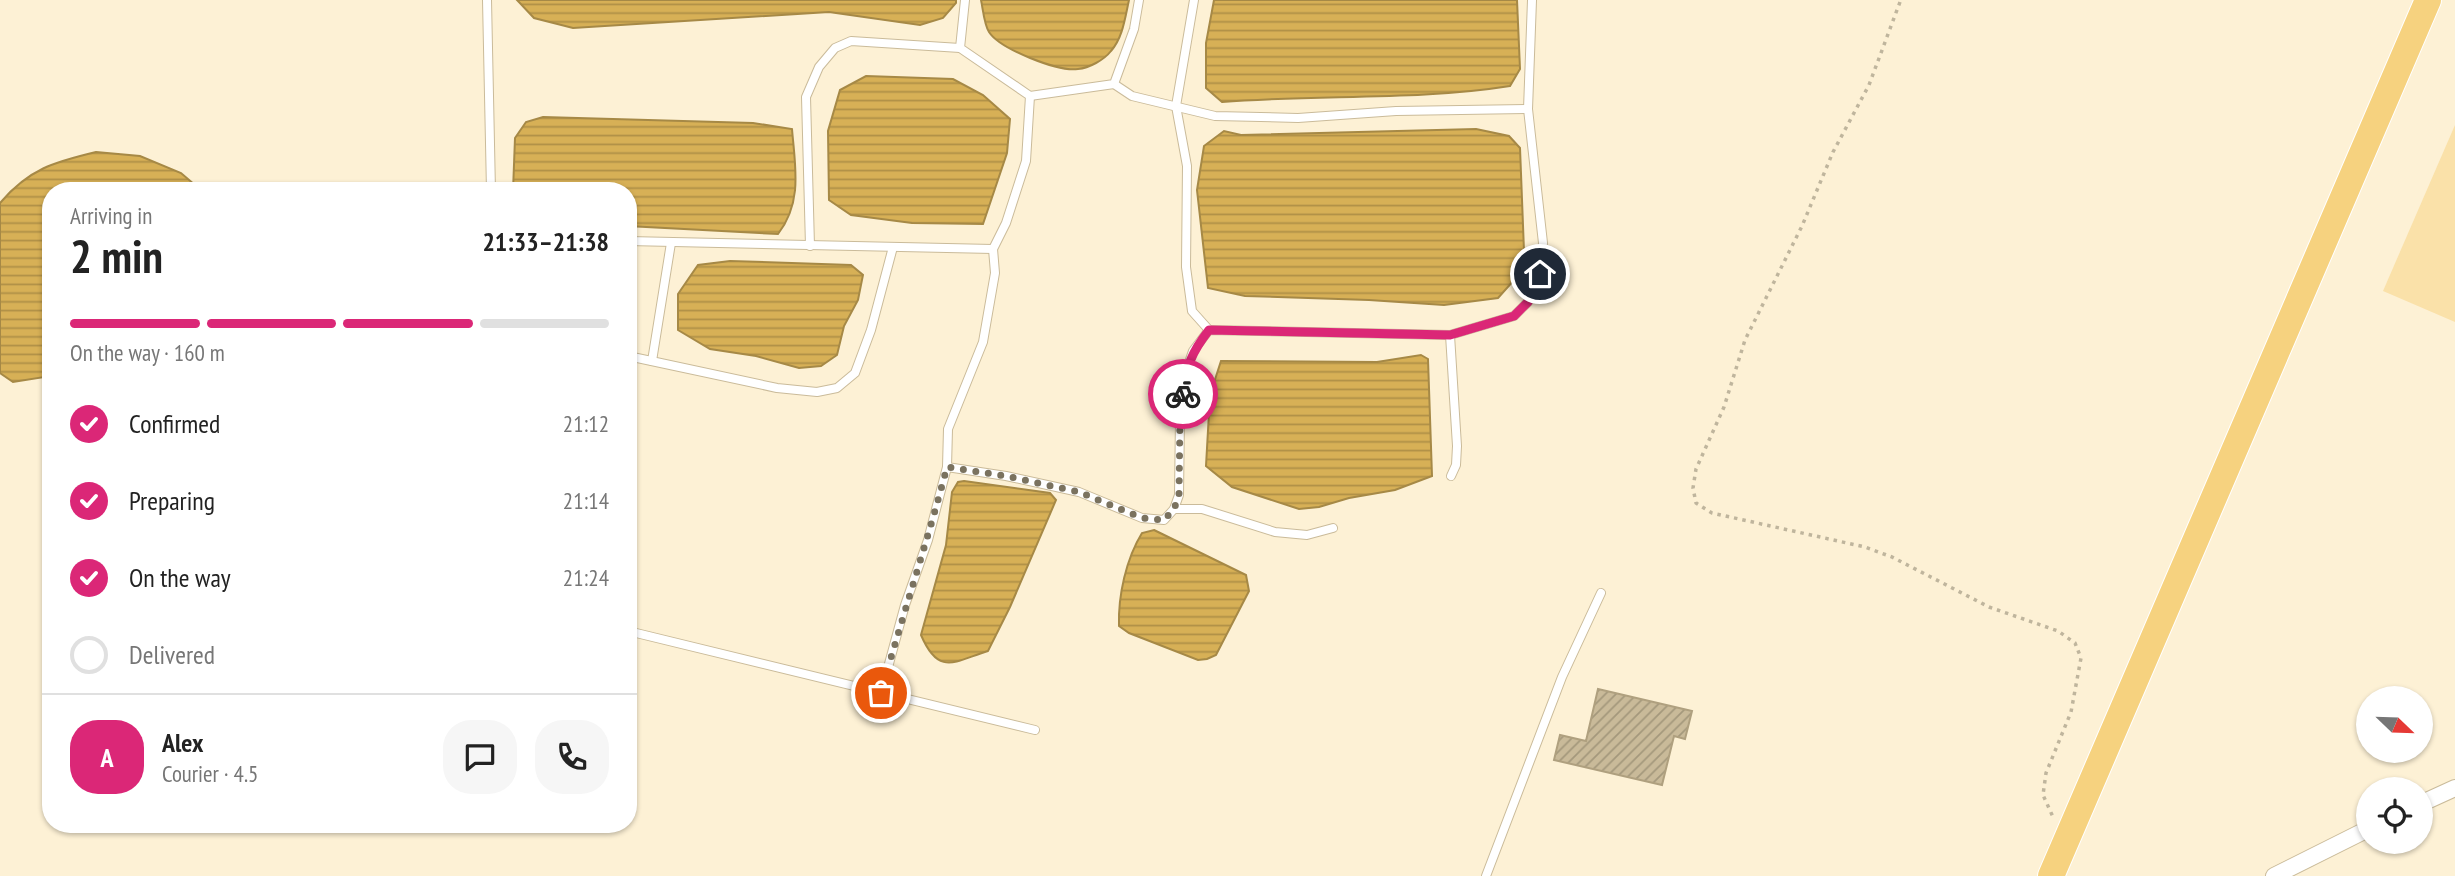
<!DOCTYPE html>
<meta charset="utf-8">
<style>
:root{--surface:#fff;--page:#f6f6f6;--text:#222;--muted:#767676;--line:#e0e0e0;--accent:#db2777}
body{margin:0;font-family:"PT Sans Narrow",sans-serif;background:var(--page);color:var(--text);height:100vh;display:flex;flex-direction:column;font-size:26px;white-space:nowrap}
*{box-sizing:border-box;margin:0}
p{font-size:23px;color:var(--muted)}
.icon{flex:none;width:38px;height:38px;fill:none;stroke:currentColor;stroke-width:2;stroke-linecap:round;stroke-linejoin:round}
.map{position:relative;flex:1;overflow:hidden}
.details{position:absolute;left:42px;top:182px;width:595px;height:651px;display:flex;flex-direction:column;background:var(--surface);border-radius:28px;box-shadow:0 2px 5px #0004}
.details>*{flex:none}
.needle{width:46px;rotate:113deg}
.buttons{position:absolute;left:2356px;top:686px;display:grid;gap:14px}
.buttons a{display:grid;place-items:center;width:77px;height:77px;border-radius:50%;background:var(--surface);box-shadow:0 2px 5px #0004;font-size:35px}
.pin{position:absolute;display:grid;place-items:center;width:60px;height:60px;color:#fff;margin:-30px;border:4px solid #fff;border-radius:50%;box-shadow:0 2px 7px #0007}
.courier{position:absolute;display:grid;place-items:center;width:70px;height:70px;margin:-35px;border:5px solid #db2777;border-radius:50%;background:#fff;color:#222;box-shadow:0 2px 9px #0007}
.head em{font-style:normal;font-weight:800}
.head div{display:flex;flex-direction:column-reverse}
.head{display:flex;align-items:center;justify-content:space-between;height:119px;padding:0 28px}
h1{font-size:46px;font-weight:800;line-height:52px}
.bar{display:grid;grid-template-columns:repeat(4,1fr);gap:10px 7px;align-content:center;height:84px;padding:0 28px}
.bar i{height:9px;border-radius:5px;background:var(--line)}
.bar .on{background:var(--accent)}
.bar p{grid-column:span 4}
.line{display:flex;align-items:center;gap:18px;padding:0 28px;border-top:2px solid var(--line)}
.line div{flex:1}
.round{display:grid;place-items:center;flex:none;width:74px;height:74px;border-radius:28px;background:var(--page)}
ol{padding:0 28px;list-style:none}
li{display:flex;align-items:center;gap:21px;height:77px}
li p{margin-inline-start:auto}
li .icon{padding:7px;border-radius:50%;background:var(--accent);color:#fff;stroke-width:4}
li:last-child{color:var(--muted)}
li i{width:38px;height:38px;border:4px solid var(--line);border-radius:50%}
.map>svg:first-child{display:block}
.green{fill:#fae1a9}
.water{fill:url(#water-rules);stroke:#a68946;stroke-width:2}
.building{fill:url(#building-hatch);stroke:#afa07f;stroke-width:2}
.lines{fill:none;stroke-linecap:round;stroke-linejoin:round}
.service-casing{stroke:#cabb9a;stroke-width:10}
.minor-casing{stroke:#cabb9a;stroke-width:18}
.trunk-casing{stroke:#fff;stroke-width:28}
.path{stroke:#bfb59d;stroke-width:3.5;stroke-dasharray:3.5 5;stroke-linecap:butt}
.service{stroke:#fff;stroke-width:8}
.minor{stroke:#fff;stroke-width:16}
.trunk{stroke:#f6d27f;stroke-width:26}
.done{stroke:#7a725f;stroke-width:7;stroke-dasharray:0 12.6}
.route{stroke:#db2777;stroke-width:9}
</style>
<div class="map">
<svg width="2455" height="876" viewBox="0 0 2455 876">
<defs>
<pattern id="water-rules" width="6" height="5" patternUnits="userSpaceOnUse" patternTransform="scale(1.75)"><rect width="6" height="5" fill="#d7b056"/><path d="M0 2.5h6" fill="none" stroke="#af9047"/></pattern>
<pattern id="building-hatch" width="6" height="6" patternUnits="userSpaceOnUse" patternTransform="scale(1.75)"><rect width="6" height="6" fill="#c9ba99"/><path d="M-1 1l2-2M0 6l6-6M5 7l2-2" fill="none" stroke="#a4987c"/></pattern>
</defs>
<rect width="100%" height="100%" fill="#fdf1d5"/>
<path class="green" d="M2455 125V322L2383 291Z"/>
<g class="water">
<path d="M517 0H956V3L943 18 920 25 829 12 573 28 534 18Z"/>
<path d="M981 0H1129C1125 18 1123 37 1111 51 1104 60 1089 68 1078 69 1058 72 1000 49 989 32 984 24 983 9 981 0Z"/>
<path d="M1214 0H1517L1520 69 1510 86C1416 101 1318 94 1222 102L1206 88V43Z"/>
<path d="M866 76 953 79 983 95 1010 119 1007 153 983 224 912 223 851 215 829 200 828 131 840 90Z"/>
<path d="M543 117 753 123 792 129C795 166 803 202 778 234L628 226V191H513L515 138 526 122Z"/>
<path d="M1476 129 1509 136 1520 148 1524 251 1515 279 1498 298 1444 305 1369 300 1245 296 1208 288 1197 190 1204 146 1224 131 1241 135Z"/>
<path d="M96 152 140 156 181 173 202 191H51V376L13 382 0 373V203C29 169 54 162 96 152Z"/>
<path d="M730 261 851 265 863 275 858 300 844 326 837 355 821 366 799 368 756 356 710 349 678 330V294L698 265Z"/>
<path d="M1421 355 1428 359 1432 476 1395 490 1349 498 1319 507 1299 509 1232 487 1206 466 1210 395 1221 361 1377 362Z"/>
<path d="M964 481 1050 493 1056 500 1010 607 988 651C955 661 939 677 921 635L946 545 952 492 958 482Z"/>
<path d="M1154 530 1246 575 1249 591 1216 655 1207 659 1198 660 1129 633 1119 626C1118 596 1126 559 1142 533Z"/>
</g>
<path class="building" d="M1598 689 1692 711 1685 739 1674 736 1662 785 1554 760 1560 735 1586 741Z"/>
<g class="lines">
<g class="service-casing">
<g id="service">
<path d="M487 0 491 191"/>
<path d="M1194 0 1176 106 1187 166 1186 267 1192 311 1209 330"/>
<path d="M1114 84 1132 96 1215 116 1298 118 1396 111 1528 109"/>
<path d="M1030 96 1114 84 1134 29 1139 0"/>
<path d="M628 241 993 249"/>
<path d="M810 246 806 97 819 67 835 48 851 41 960 48"/>
<path d="M1450 335 1457 446 1456 465 1451 476"/>
<path d="M628 356 777 388 817 392 837 388 855 373 871 330 893 247"/>
<path d="M652 361 671 243"/>
<path d="M947 467 1006 476 1079 492 1142 518 1164 520 1174 509 1179 495 1180 418 1185 374 1193 351 1209 330 1450 335 1514 316 1528 302 1540 274 1543 243 1528 109 1532 0"/>
<path d="M1174 509H1202L1275 532 1307 535 1333 528"/>
<path d="M628 631 1035 730"/>
<path d="M881 693 905 605 928 540 947 467 948 429 983 342 995 273 993 249 1006 223 1026 161 1030 96 960 48 965 0"/>
<path d="M1486 876 1562 677 1601 593"/>
</g>
</g>
<g class="minor-casing">
<g id="minor">
<path d="M2420 804 2455 788"/>
<path d="M2274 876 2368 829"/>
</g>
</g>
<g class="trunk-casing">
<path id="trunk" d="M2051 876 2428 0"/>
</g>
<path class="path" d="M1900 2 1869 85 1833 152 1802 226 1745 340 1724 407 1696 469 1693 488 1696 503 1712 513 1865 547 1892 557 1989 607 2058 631 2075 643 2081 658 2071 712 2046 773 2043 795 2053 817"/>
<use href="#service" class="service"/>
<use href="#minor" class="minor"/>
<use href="#trunk" class="trunk"/>
</g>
<g class="lines">
<path class="done" d="M881 693C902 617 927 543 947 467L1006 476 1079 492 1142 518 1164 520 1174 509 1179 495 1180 418 1183 394"/>
<path class="route" d="M1183 394C1186 366 1192 352 1209 330L1450 335 1514 316 1528 302 1540 274"/>
</g>
</svg>
<div class="buttons">
<a><svg class="needle" viewBox="-14 -14 28 28"><path d="M0-13l5 13h-10z" fill="#e53935"/><path d="M0 13l5-13h-10z" fill="#767676"/></svg></a>
<a><svg class="icon" aria-label="locate" viewBox="0 0 24 24"><circle cx="12" cy="12" r="6"/><path d="M12 2v4M12 18v4M2 12h4M18 12h4"/></svg></a>
</div>
<div class="pin" style="left:881px;top:693px;background:#ea580c"><svg class="icon" aria-label="bag" viewBox="0 0 24 24"><path d="M5 8h14l-1 12H6zM9 8a3 3 0 0 1 6 0"/></svg></div>
<div class="pin" style="left:1540px;top:274px;background:#1f2937"><svg class="icon" aria-label="home" viewBox="0 0 24 24"><path d="M3 11l9-7 9 7M6 9v11h12V9"/></svg></div>
<div class="courier" style="left:1183px;top:394px"><svg class="icon" aria-label="bike" viewBox="0 0 24 24"><circle cx="6" cy="16" r="4"/><circle cx="18" cy="16" r="4"/><path d="M6 16l4-8h5l3 8M10 8l3 8H6M13 5h3"/></svg></div>
<section class="details">
<div class="head"><div><h1>2 min</h1><p>Arriving in</p></div><em>21:33–21:38</em></div>
<div class="bar"><i class="on"></i><i class="on"></i><i class="on"></i><i></i><p>On the way · 160 m</p></div>
<ol>
<li><svg class="icon" aria-label="check" viewBox="0 0 24 24"><path d="M5 12l5 5 9-10"/></svg>Confirmed<p>21:12</p></li>
<li><svg class="icon" aria-label="check" viewBox="0 0 24 24"><path d="M5 12l5 5 9-10"/></svg>Preparing<p>21:14</p></li>
<li><svg class="icon" aria-label="check" viewBox="0 0 24 24"><path d="M5 12l5 5 9-10"/></svg>On the way<p>21:24</p></li>
<li><i></i>Delivered</li>
</ol>
<div class="line" style="height:126px"><b class="round" style="background:var(--accent);color:#fff">A</b><div><b>Alex</b><p>Courier · 4.5</p></div><a class="round"><svg class="icon" aria-label="chat" viewBox="0 0 24 24"><path d="M4 5h16v11H9l-5 4z"/></svg></a><a class="round"><svg class="icon" aria-label="phone" viewBox="0 0 24 24"><path d="M5 4h4l2 5-3 2q2 4 5 5l2-3 5 2v4C11 20 4 13 5 4z"/></svg></a></div>
</section>
</div>
